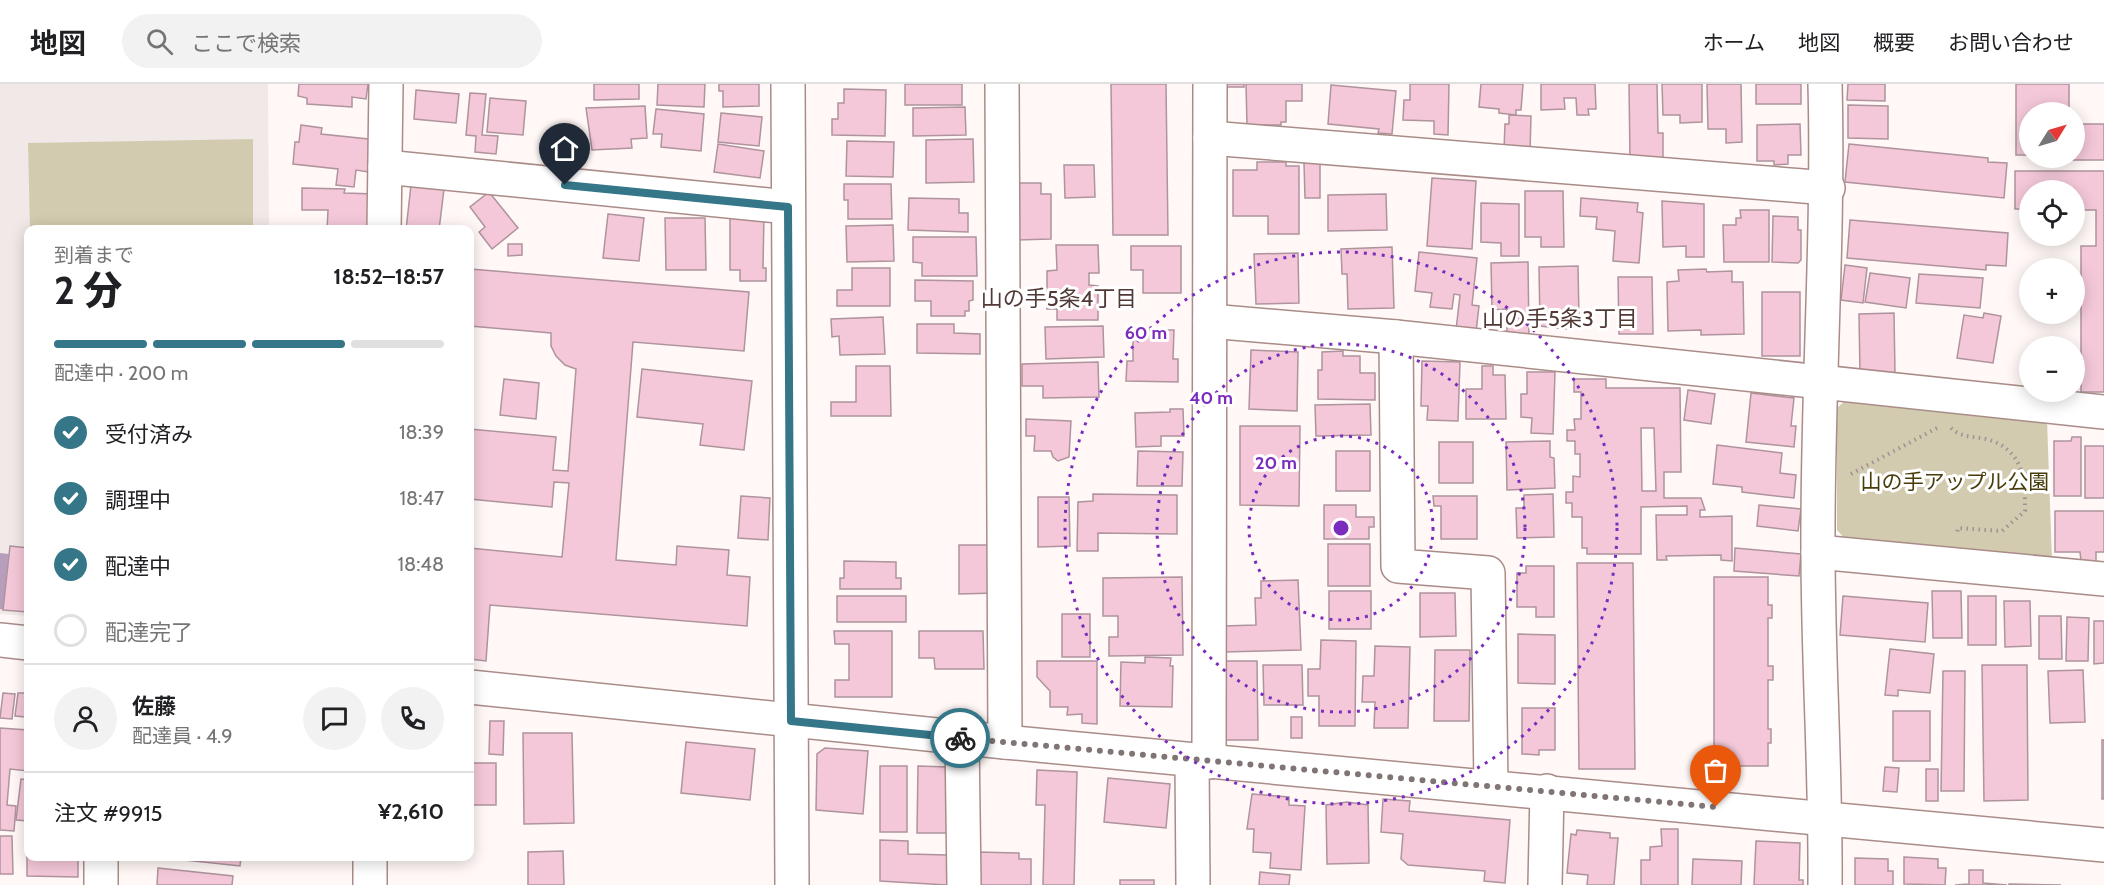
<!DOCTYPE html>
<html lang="ja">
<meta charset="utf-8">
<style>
:root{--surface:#fff;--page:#f2f2f2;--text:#202124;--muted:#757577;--line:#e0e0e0;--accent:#357688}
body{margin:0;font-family:Cabin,"Noto Sans JP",sans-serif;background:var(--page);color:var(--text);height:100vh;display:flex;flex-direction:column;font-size:22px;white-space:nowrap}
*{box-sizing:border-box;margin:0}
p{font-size:20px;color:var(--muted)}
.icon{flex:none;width:33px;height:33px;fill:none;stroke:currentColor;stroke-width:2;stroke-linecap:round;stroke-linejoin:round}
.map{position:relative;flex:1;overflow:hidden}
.sheet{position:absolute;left:24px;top:141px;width:450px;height:636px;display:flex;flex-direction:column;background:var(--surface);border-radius:12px;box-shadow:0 3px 15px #0003}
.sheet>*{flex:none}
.needle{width:39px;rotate:53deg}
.controls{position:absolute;left:2019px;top:18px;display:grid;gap:12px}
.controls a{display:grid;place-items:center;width:66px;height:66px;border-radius:50%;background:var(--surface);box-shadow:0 3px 15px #0003;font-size:30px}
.pin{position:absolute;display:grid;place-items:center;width:51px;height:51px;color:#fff;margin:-62px -26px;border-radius:50% 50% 50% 0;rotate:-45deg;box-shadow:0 0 6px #0007}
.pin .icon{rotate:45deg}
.courier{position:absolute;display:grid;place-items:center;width:60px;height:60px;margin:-30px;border:4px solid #357688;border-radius:50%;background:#fff;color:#222;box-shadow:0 2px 8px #0007}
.headline em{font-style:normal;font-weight:800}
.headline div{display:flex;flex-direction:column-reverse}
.headline{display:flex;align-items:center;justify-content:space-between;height:102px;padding:0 30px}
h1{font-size:39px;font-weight:800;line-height:45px}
.bar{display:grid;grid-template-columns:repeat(4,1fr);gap:9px 6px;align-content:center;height:72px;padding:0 30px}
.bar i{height:8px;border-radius:4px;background:var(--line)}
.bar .selected{background:var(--accent)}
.bar p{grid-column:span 4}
.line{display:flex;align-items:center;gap:15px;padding:0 30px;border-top:2px solid var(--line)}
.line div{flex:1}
.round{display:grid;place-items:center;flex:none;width:63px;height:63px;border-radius:32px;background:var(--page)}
ol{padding:0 30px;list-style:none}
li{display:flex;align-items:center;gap:18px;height:66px}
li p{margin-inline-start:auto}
li .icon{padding:6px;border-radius:50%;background:var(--accent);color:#fff;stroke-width:4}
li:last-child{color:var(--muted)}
li i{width:33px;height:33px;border:3px solid var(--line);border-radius:50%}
header{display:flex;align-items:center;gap:36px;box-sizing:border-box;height:84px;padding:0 30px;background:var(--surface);border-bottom:2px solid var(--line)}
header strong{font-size:28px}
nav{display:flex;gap:33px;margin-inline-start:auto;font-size:21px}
.search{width:420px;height:54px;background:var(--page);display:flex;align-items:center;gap:15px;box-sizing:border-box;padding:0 21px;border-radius:33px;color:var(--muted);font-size:22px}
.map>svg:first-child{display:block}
.built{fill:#f1e9e7}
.green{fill:#d2cbb0}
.water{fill:#b79ebd}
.building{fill:#f4c8d9;stroke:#af939d;stroke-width:1.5;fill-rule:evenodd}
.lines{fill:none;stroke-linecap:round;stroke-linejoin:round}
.minor-casing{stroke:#a98c88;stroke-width:36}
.path{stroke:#9d9392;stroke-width:4;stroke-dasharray:1.5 4.5;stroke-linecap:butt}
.minor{stroke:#fff;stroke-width:33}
.done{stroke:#807574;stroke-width:6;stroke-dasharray:0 10.8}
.route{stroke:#357688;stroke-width:8}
.ring{fill:none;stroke:#7b2cbf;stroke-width:3;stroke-dasharray:3 6}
.labels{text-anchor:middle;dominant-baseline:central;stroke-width:6;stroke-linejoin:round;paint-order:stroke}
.park-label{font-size:21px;fill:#483c0b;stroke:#fff}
.neighbourhood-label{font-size:22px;fill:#523936;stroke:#fff}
.centre{fill:#7b2cbf;stroke:#fff;stroke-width:3}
.ring-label{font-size:18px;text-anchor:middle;font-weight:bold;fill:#7b2cbf;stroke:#fff;stroke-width:6;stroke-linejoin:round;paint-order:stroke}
</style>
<header>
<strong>地図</strong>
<div class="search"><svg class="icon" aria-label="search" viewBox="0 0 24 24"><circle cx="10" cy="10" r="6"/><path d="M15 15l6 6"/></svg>ここで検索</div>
<nav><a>ホーム</a><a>地図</a><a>概要</a><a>お問い合わせ</a></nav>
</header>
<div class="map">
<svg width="2104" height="801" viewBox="0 0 2104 801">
<rect width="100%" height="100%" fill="#fff8f7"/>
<path class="built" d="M0 0H268L269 145 28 146V532L0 530Z"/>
<g class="green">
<path d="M253 55V145H30L28 59Z"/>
<path d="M1846 316 2047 336 2052 476 1846 456 1837 446V324Z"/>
</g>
<path class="water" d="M0 469 9 470 3 526 0 525Z"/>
<g class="building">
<path d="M299 0H368L366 15 352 13V23L307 20V14L298 12Z"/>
<path d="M594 0H639V15L594 16Z"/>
<path d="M658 0H705L704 23 657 21Z"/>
<path d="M719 0H759V22L723 23V7H719Z"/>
<rect x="905" y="0" width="57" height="21"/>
<path d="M1111 0H1166L1168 151H1113Z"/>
<rect x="1218" y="0" width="26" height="3"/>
<path d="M1246 0H1302V17H1286V38H1281V41H1247Z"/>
<path d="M1410 0H1449L1448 51 1434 50V37L1403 36 1404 16H1410Z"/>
<path d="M1481 0H1523L1521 26H1516V31L1499 29V25L1479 23Z"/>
<path d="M1541 0H1595L1596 25H1588L1589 31H1577L1576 14H1564L1565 25 1541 26Z"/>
<path d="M1629 0H1657L1658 49H1663V75L1630 76Z"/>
<path d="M1662 0H1702V38L1680 39V31H1663Z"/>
<path d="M1707 0H1741L1742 58 1726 59V45H1708Z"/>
<rect x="1756" y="0" width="45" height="20"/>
<path d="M1848 0H1885V17L1847 16Z"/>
<path d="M2016 0H2069V28H2030V71H2016Z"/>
<path d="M1331 1 1396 7 1392 50 1378 49 1379 45 1328 40Z"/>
<path d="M844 5 886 6 885 52 832 51V35H838V19H844Z"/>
<path d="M416 6 459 10 456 39 414 35Z"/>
<path d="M470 9 486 10 482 51 498 52 496 70 475 68 476 52 466 51Z"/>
<path d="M490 14 526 17 523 51 487 48Z"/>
<path d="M1848 21 1888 22V55L1848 54Z"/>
<path d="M645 22 647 54 631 55 632 64 592 66 586 24Z"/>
<path d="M965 23 966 51 913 52V24Z"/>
<path d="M656 25 704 30 701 67 661 63 662 50H653Z"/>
<path d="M721 29 762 33 759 62 718 58Z"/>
<path d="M1509 31 1531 32 1530 67 1504 66 1505 40H1509Z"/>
<path d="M1800 40 1801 71H1788V80L1774 81V77H1757V41Z"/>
<path d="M2074 40H2104V76H2073Z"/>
<path d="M301 41 322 44 321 50 378 56 375 89 356 86 354 103 336 101 338 85 293 80 295 58H299Z"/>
<path d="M973 55 974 98 926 99V56Z"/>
<path d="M847 57 894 58 893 93 846 92Z"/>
<path d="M718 60 764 67 760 94 714 88Z"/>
<path d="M1849 60 1988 74V78L2007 79 2004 114 1845 98Z"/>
<path d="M2042 74H2069V76L2042 75Z"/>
<path d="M1257 78H1286V82H1299V150H1268V132H1233V86H1257Z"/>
<path d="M1304 79H1320V114H1305Z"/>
<path d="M1064 81H1094L1095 113 1065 114Z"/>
<path d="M2015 87H2104V308H2081V162H2096V126H2074V106H2030V125H2015Z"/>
<path d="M1432 94 1476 97 1472 165 1427 162Z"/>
<path d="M1017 99H1041V110H1051V155L1017 156Z"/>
<path d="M844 100H891L892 135H848V116H844Z"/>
<path d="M411 101 444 105 439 146H406Z"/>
<path d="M302 104 345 105 344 109 375 110 374 146H327L328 126H302Z"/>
<path d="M1525 107H1563L1564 163H1541V153H1525Z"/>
<path d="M489 108 518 144 492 165 479 148 485 143 470 123Z"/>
<path d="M1386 110 1387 146 1328 147V111Z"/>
<path d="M909 114 959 115V129H968V148L908 146Z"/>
<path d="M1581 114 1638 119 1637 128 1643 129 1639 179 1613 177 1615 147 1596 145 1597 133 1580 132Z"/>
<path d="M1662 117 1704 120V173H1686V162L1663 163Z"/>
<path d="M1481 119 1519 120V172H1501V159L1481 158Z"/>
<path d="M1740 126H1769V178H1724L1723 141H1736V134H1741Z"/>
<path d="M608 130 644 134 639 177 603 174Z"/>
<path d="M730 130H764L763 184H766V197H740V186H730Z"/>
<path d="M1773 132 1798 133V146H1801V176L1798 179 1772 178Z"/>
<path d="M665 134H705L706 186H666Z"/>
<path d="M1850 136 2008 149 2006 182 1986 181V186L1847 174Z"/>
<path d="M893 141 894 177 847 178 846 142Z"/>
<path d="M913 153H976L977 192H922V179L913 178Z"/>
<path d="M508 160H522V171L508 172Z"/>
<path d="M1056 161H1098L1099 189H1089V201L1098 202V236H1057V225H1047V187L1057 186Z"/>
<path d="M1131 162H1181V209H1143V186H1131Z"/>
<path d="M1392 163 1394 224 1348 225 1347 190H1342L1341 165Z"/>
<path d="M1419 168 1477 174 1472 221 1479 222 1476 248 1456 246 1460 211 1454 210 1452 225 1430 223 1432 209 1415 207Z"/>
<path d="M1298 169 1299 219 1256 220 1254 170Z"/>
<path d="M1528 178 1529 253 1507 254V225L1492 226 1491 179Z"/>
<path d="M1845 181 1867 184 1863 219 1841 216Z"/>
<path d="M1578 182 1579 235 1566 236V245L1540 242 1539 183Z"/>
<path d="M852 184H890V222H837V206H852Z"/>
<path d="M470 185 749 208 744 267 633 258 616 476 676 481 677 462 729 466 727 491 750 493 747 542 490 521 486 577 470 575V464L562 473 569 399 554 398 552 423 470 415V345L556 353 553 386 568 387 576 285 565 281 556 272 551 262V249L470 242Z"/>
<path d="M1706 185 1707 188 1732 187V198H1743L1744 250 1701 251V246L1668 247 1667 198 1679 197 1678 186Z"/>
<path d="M1870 189 1910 194 1906 224 1865 218Z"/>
<path d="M1919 190 1983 194 1980 224 1916 219Z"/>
<path d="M1618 193H1652L1653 250H1619Z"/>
<path d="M915 196 973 197V216L969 217V227H965V232H931V217H915Z"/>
<rect x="1762" y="208" width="38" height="64"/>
<path d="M1894 229 1895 290H1860L1859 230Z"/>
<path d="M1984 229 2001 232 1993 279 1957 274 1964 231 1983 234Z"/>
<path d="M883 233 885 270 840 271 839 252 832 253 831 235Z"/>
<path d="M917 240H954V249L980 250V270L917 269Z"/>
<path d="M1103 242 1104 273 1046 275 1045 243Z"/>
<path d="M1133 246H1174L1173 275H1178V298L1126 297 1127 277H1133Z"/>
<path d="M1251 266 1298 268 1297 327 1249 325Z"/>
<path d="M1343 267V272H1360V289H1375V316L1318 315V286H1322V268Z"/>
<path d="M1422 277 1460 278 1458 337 1427 336 1428 322H1421Z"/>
<path d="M1098 278 1099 313 1043 314V302H1022V280Z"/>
<path d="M856 282H890L891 332H831V318H856Z"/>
<path d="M1482 282H1493V291H1505L1506 335H1466V305H1482Z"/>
<path d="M642 285 752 297 744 366 700 361 703 340 637 333Z"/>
<path d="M1527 288H1555L1553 350 1531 349 1532 334 1521 333V310H1527Z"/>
<path d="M504 295 539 299 536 335 500 331Z"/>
<path d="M1574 295H1606V304H1680L1681 388H1664V414H1701L1705 426H1700V433L1732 432V477L1721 476V471L1666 472 1667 476H1657L1656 431H1687V422L1641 423V470H1587V464H1582V433H1572V419H1566V408H1573V392L1580 393V370H1575V357H1567V346H1575L1574 335H1581V308H1574ZM1641 344H1654L1656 407H1642Z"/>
<path d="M1688 306 1715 310 1711 340 1684 336Z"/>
<path d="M1751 309 1794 314 1791 342H1796L1794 363 1746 358Z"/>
<path d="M1370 320 1371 351 1316 352 1315 321Z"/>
<path d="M1170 325H1183L1184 352H1161V362L1136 363 1135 329 1170 328Z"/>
<path d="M1026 335 1071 337 1069 373 1058 377 1053 373 1051 367H1034L1035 352H1026Z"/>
<path d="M1240 342H1300L1299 422 1240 421Z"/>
<path d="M2072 353H2081V412H2054V357H2071Z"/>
<path d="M1550 357V373L1554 374 1555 404 1507 406 1506 358Z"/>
<rect x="1439" y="358" width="34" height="41"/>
<path d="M1717 361 1782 369 1780 389 1796 391 1794 414 1742 408V403L1713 400Z"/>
<rect x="2085" y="362" width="19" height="52"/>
<path d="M1138 367 1183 368 1182 402H1137Z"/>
<rect x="1336" y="367" width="34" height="40"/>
<path d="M1093 410 1177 411V450L1098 449V467H1077L1078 418 1093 417Z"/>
<path d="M1553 410 1554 453 1517 454 1516 424H1524V411Z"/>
<path d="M741 412 770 414 768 456 738 454Z"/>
<path d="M1433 412H1477V455H1441V422H1434Z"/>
<path d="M1038 413H1069L1070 462 1038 463Z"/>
<path d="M1324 421H1356V433H1374V443H1369V455H1324Z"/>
<path d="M1759 421 1801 425 1798 447 1757 442Z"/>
<path d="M2055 427H2104V468H2096V478L2081 477 2080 468H2055Z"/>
<rect x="1328" y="460" width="42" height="42"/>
<path d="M959 461H993L995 509 959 510Z"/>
<path d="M10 462 28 464V528L3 526Z"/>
<path d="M1735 464 1801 470 1799 492 1734 487Z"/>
<path d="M844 477 896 478V494H901V505H840V494H844Z"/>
<path d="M1577 479H1633L1635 685H1579Z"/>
<path d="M1526 482H1554V533H1536V523H1517V489H1526Z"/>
<path d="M1182 493 1183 571 1109 572V553H1118V532H1103V494Z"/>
<path d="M1714 493H1768V521H1772V534H1768V582H1773V596H1768V645H1771V659H1768V682H1714Z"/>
<path d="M1298 496 1301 566 1224 568 1223 542 1256 541 1255 514H1261V497Z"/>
<rect x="1329" y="507" width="42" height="38"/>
<path d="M1932 507H1961L1962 554H1933Z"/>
<path d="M1420 509H1455L1456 552 1420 553Z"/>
<rect x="837" y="512" width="69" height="26"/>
<path d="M1843 512 1928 519 1925 558 1840 551Z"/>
<rect x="1968" y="512" width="28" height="49"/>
<path d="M2004 517H2030L2031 562 2005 563Z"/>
<rect x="1062" y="530" width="28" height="43"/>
<path d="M2039 532H2061L2062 575H2039Z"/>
<path d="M2067 533 2089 534 2088 577H2066Z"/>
<path d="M2094 537H2104V579L2094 580Z"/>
<path d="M834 547H892V613H835V596H849V560H835Z"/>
<path d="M919 547H983L984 585H935L934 574H919Z"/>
<path d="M1518 550 1555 551V600L1518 599Z"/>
<path d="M1321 556 1356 557 1355 642H1319V612H1308V585H1320Z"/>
<path d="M1375 562 1410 563 1408 644H1374L1375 618H1362L1363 592H1374Z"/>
<path d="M1890 565 1934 570 1930 609 1898 606V612L1885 611Z"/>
<path d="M1435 566H1470L1469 637H1434Z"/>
<path d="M1145 573 1171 574 1170 582H1173L1172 623 1120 622 1121 578 1145 579Z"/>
<path d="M1037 577H1097V640L1082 639V630L1067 631 1068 623H1050V607L1037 593Z"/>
<path d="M1218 577H1257L1258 656H1225Z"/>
<path d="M1263 581H1302L1303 621H1264Z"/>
<path d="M1982 581H2027L2028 716 1984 717Z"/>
<path d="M2083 586 2085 638 2050 639 2048 587Z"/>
<path d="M1943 587H1965L1964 707H1941Z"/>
<path d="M3 609 15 610 12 635 0 634Z"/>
<path d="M18 609H26V633L15 632Z"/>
<path d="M1522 624H1555V666H1539V671L1522 670Z"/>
<rect x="1893" y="627" width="37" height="50"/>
<rect x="1291" y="633" width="11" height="21"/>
<path d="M490 637H504L503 671 489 670Z"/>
<path d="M0 644 28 646V687L10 685 7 721 16 722 14 747 0 746Z"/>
<path d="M523 649H572L574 739 524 740Z"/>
<rect x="2102" y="656" width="2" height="59"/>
<path d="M686 658 755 665 750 716 681 709Z"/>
<path d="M825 664 868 667 863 730 816 726 817 670Z"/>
<rect x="470" y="679" width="26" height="42"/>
<rect x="880" y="682" width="27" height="66"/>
<path d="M918 682 948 683 947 749H917Z"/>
<path d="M1885 683 1899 684 1897 708 1883 707Z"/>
<rect x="1926" y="685" width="12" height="32"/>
<path d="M1037 686 1077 688 1074 801H1043L1045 721H1036Z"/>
<path d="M1108 694 1170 700 1166 744 1104 738Z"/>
<path d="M21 695 28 696V737L16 736Z"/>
<path d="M1252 710 1289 713V721L1305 722 1301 786 1270 784 1271 769 1253 768 1254 745H1247Z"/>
<path d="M1383 715 1410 717 1409 727 1510 736 1505 799 1484 797 1485 787 1408 781 1401 775 1403 750 1381 748Z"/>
<path d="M1347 718 1368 721 1369 779 1327 780 1326 721Z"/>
<path d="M1661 745H1678V801H1641V776H1650V763L1662 762Z"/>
<path d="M1577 746 1610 749V754H1618L1614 801H1587L1588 791 1567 789 1571 750 1576 751Z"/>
<path d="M0 752H12L13 790H0Z"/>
<path d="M27 756 28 772H78V793L27 792Z"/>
<path d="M880 756 908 757V770L947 771V801L880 797Z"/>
<path d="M1756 757 1800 759 1799 796H1803V801H1754Z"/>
<path d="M563 767 564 801H528V768Z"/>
<path d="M978 768 1019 769V775H1031V801H978Z"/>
<path d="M186 772H241L240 782 185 776Z"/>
<path d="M1904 773 1938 775V784H1946L1945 801 1904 800Z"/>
<path d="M1855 774 1888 775V787H1893V801H1855Z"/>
<path d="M1693 775 1742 777 1741 801H1692Z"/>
<path d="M158 784 233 792 232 801H157Z"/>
<path d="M1969 786H1983V799L2007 801H1955L1969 800Z"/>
<path d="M1260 788 1290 791 1289 801H1259Z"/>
<rect x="1120" y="796" width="34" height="5"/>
<path d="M2009 800 2061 801H2009Z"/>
</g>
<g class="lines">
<g class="minor-casing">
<g id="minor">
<path d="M788 0 792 801"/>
<path d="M1002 0 1005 658"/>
<path d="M1825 0C1829 155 1817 311 1818 466 1818 578 1826 689 1825 801"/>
<path d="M1210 54 1828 104"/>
<path d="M385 83 788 123"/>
<path d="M384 146 386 0"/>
<path d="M1210 237 1396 253 2104 328"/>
<path d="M1396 253 1398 482 1488 489 1491 702"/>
<path d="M1818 468 2104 495"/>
<path d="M0 556 28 559"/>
<path d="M470 603 1005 658 2104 761"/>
<path d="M962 654 964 801"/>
<path d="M1192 676 1193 801"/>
<path d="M1209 678 1210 0"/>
<path d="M370 772V801"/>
<path d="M101 801V772"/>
<path d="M1545 801 1547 707"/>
</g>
</g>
<g class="path">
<path d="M1951 344C1962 354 1973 352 1986 355 2024 365 2025 396 2025 427L2002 447 1958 444 1957 449"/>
<path d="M1851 390 1937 344"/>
</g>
<use href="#minor" class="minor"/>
</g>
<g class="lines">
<path class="done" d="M960 654 1716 723"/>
<path class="route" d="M565 101 788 123 791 637 960 654"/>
</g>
<g class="ring">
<circle cx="1341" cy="444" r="92"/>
<circle cx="1341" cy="444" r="184"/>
<circle cx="1341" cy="444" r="276"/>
</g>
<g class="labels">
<g class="park-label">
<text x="1955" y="397">山の手アップル公園</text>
</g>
<g class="neighbourhood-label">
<text x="1059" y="214">山の手5条4丁目</text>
<text x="1560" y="234">山の手5条3丁目</text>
</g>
</g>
<circle cx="1341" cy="444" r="9" class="centre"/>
<g class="ring-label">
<text x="1146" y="255">60 m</text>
<text x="1211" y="320">40 m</text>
<text x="1276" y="385">20 m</text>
</g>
</svg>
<div class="controls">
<a><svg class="needle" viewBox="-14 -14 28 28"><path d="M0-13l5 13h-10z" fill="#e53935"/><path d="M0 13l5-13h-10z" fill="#757577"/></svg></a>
<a><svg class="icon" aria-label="locate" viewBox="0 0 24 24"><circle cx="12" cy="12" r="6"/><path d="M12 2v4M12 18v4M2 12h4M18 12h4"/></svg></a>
<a>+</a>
<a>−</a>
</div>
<div class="pin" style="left:1716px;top:723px;background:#ea580c"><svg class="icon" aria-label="bag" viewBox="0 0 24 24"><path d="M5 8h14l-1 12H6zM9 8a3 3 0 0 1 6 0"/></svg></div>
<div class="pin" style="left:565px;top:101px;background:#1f2937"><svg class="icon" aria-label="home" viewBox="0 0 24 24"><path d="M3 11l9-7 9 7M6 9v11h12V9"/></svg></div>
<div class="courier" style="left:960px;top:654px"><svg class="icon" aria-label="bike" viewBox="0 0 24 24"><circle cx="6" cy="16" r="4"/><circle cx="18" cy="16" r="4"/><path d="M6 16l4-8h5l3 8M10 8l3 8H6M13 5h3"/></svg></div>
<section class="sheet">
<div class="headline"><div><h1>2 分</h1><p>到着まで</p></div><em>18:52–18:57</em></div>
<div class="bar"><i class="selected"></i><i class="selected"></i><i class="selected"></i><i></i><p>配達中 · 200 m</p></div>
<ol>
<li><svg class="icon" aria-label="check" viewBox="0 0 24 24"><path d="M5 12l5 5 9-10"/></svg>受付済み<p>18:39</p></li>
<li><svg class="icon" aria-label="check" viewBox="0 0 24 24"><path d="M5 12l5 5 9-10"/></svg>調理中<p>18:47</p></li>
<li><svg class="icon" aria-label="check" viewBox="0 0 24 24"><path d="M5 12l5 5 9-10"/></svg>配達中<p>18:48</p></li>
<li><i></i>配達完了</li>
</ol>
<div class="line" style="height:108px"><a class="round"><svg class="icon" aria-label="person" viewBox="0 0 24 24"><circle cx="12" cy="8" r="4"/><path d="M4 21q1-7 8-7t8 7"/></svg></a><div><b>佐藤</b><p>配達員 · 4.9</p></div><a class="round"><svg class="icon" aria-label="chat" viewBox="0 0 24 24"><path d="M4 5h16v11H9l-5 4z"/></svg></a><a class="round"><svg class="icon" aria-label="phone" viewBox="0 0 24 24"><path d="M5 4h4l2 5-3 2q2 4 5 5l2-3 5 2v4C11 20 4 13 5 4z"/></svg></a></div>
<div class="line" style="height:78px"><div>注文 #9915</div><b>¥2,610</b></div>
</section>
</div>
